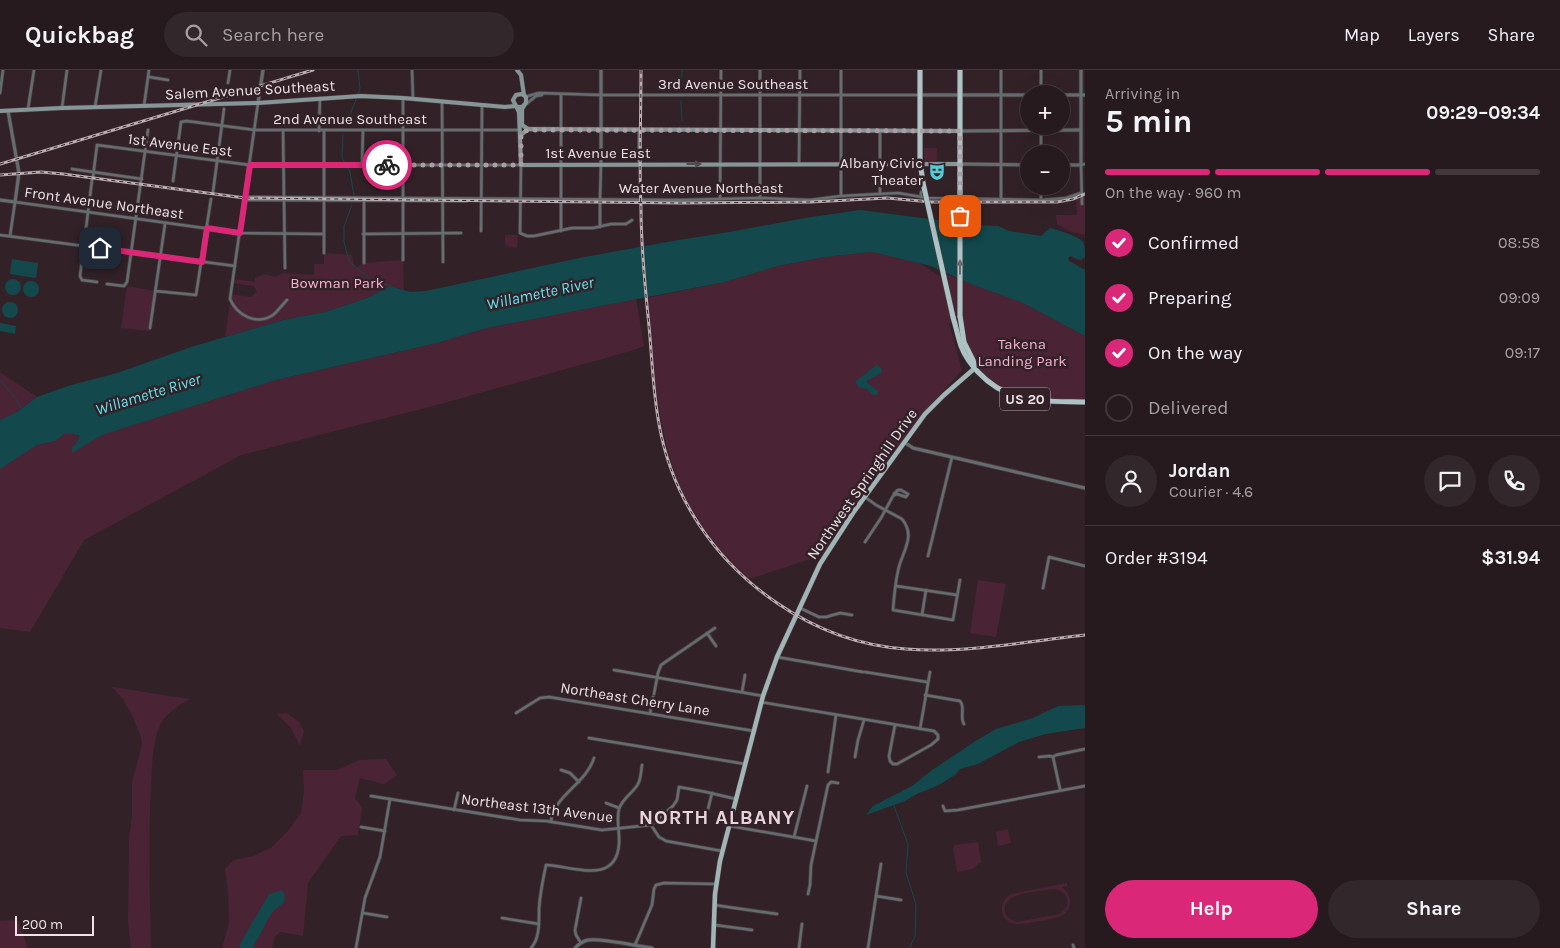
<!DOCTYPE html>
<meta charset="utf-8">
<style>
:root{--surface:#261a1e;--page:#32272b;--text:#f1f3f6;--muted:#a4a1a4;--line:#42383c;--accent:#db2777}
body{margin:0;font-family:Karla,sans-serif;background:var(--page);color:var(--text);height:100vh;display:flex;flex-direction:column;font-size:19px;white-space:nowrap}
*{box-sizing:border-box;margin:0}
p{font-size:16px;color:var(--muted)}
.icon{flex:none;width:28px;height:28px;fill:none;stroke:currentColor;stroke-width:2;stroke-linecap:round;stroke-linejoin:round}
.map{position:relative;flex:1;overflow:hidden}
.drawer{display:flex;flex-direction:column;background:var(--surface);width:475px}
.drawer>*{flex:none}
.controls{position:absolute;left:1020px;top:15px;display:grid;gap:10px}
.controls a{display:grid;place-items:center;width:50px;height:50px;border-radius:50%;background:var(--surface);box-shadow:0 5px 20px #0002,0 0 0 1px var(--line);font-size:25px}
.scale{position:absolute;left:15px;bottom:12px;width:79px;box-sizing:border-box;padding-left:5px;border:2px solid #eee3e7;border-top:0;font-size:14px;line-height:18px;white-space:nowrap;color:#eee3e7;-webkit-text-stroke:4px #322228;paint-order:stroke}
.pin{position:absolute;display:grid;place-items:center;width:42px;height:42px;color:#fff;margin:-21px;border-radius:10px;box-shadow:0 2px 8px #0006}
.courier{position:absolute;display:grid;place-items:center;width:50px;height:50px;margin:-25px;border:4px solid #db2777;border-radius:50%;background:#fff;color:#222;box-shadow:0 1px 6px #0007}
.overview em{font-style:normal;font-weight:700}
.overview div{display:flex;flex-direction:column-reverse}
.overview{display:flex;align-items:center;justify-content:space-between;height:85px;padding:0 20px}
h1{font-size:32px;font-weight:700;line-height:38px}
.bar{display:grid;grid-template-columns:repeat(4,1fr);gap:8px 5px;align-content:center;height:60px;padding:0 20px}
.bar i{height:6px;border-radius:4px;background:var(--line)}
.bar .current{background:var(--accent)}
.bar p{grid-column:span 4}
.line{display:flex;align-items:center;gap:12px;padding:0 20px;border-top:1px solid var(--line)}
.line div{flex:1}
.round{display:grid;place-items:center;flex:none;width:52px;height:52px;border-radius:26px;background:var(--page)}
ol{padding:0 20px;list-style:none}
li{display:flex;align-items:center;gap:15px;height:55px}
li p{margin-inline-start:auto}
li .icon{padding:5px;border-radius:50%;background:var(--accent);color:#fff;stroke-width:4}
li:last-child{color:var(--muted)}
li i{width:28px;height:28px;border:2px solid var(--line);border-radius:50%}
.cta{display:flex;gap:10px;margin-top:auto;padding:10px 20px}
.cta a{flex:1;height:58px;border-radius:30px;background:var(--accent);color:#fff;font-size:20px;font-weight:700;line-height:58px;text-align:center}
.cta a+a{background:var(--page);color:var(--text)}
header{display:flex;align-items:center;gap:30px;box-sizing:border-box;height:70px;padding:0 25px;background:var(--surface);border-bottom:1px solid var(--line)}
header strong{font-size:24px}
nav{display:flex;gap:28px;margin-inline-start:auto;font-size:18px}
.search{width:350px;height:45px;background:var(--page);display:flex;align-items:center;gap:12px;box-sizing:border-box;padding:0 18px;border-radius:28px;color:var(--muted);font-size:19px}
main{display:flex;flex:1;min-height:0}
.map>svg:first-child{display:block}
.green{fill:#4a2434;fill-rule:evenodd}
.water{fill:#13484c}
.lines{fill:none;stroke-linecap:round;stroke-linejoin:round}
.stream{stroke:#13484c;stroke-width:1}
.minor-casing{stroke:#4c3d43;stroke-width:4}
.tertiary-casing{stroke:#4c3d43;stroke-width:4.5}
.secondary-casing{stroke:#4c3d43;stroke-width:5}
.primary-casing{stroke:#4c3d43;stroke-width:5.5}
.trunk-casing{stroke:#4c3d43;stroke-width:6}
.minor{stroke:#646e6f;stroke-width:2.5}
.tertiary{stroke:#646e6f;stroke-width:3}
.secondary{stroke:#869697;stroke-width:4}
.primary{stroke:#a1b4b6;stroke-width:4.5}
.trunk{stroke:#adc2c4;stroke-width:5}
.rail-casing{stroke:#baaeb2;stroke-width:3}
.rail{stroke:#322228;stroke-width:1;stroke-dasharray:4;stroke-linecap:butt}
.trunk-bridge-casing{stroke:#4c3d43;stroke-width:6;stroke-linecap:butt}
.trunk-bridge{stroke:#adc2c4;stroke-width:5}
.oneway{fill:#4f4b4f}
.oneway2{fill:#696a6e}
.done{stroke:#ac9fa4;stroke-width:5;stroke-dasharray:0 9}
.route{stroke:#db2777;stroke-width:6}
.labels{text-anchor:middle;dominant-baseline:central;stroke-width:5;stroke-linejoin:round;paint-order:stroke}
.shield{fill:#322228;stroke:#b6a9ae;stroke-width:1}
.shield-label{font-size:14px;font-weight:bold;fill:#eee3e7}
.street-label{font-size:15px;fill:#eee3e7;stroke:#322228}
.poi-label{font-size:15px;fill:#eee3e7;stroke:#322228;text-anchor:end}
.park-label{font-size:15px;fill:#fdb0ce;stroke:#322228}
.water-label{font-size:16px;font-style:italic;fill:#5de9f4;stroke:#322228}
.district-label{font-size:20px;font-weight:bold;letter-spacing:1px;fill:#ead4dc;stroke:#322228}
</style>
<header>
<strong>Quickbag</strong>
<div class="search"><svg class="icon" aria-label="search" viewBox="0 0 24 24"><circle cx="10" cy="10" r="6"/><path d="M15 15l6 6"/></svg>Search here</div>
<nav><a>Map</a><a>Layers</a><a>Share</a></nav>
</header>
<main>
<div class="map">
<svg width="1085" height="878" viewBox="0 0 1085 878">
<rect width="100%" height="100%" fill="#322228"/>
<g class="green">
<rect x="924" y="78" width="13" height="13"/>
<path d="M1085 124V165L1069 161 1057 154 1056 145H1077L1076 129Z"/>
<path d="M505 165H518L517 178 507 176 505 174Z"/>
<path d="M872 182 920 193 939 206 946 204 1021 232 1085 266V332L1021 328 984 308 973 290 961 252 949 253 962 300 936 329 912 361 826 484 749 509C732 492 714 475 701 455 656 387 655 306 647 228L725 212 778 196 825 187Z"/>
<path d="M324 183 352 185 355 198 364 193 403 190 404 220 390 216 367 228 325 242 283 250 225 267 231 224 251 227 257 222 254 216 232 213 233 209 255 212V208L266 204 275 207 283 203 314 205V194H324Z"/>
<path d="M127 216 155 221 150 261 121 258Z"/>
<path d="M636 229 644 276 634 280 437 335 241 385 84 470 30 562 0 558V399L37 375 54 371 64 364H72L80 366 77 372 72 377V382L101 365 276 310 437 273 487 258Z"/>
<path d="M0 302 37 327 17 342 0 350Z"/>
<path d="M978 510 1006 514 996 567 970 563Z"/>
<path d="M112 617 190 629C180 635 167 642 161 653 152 673 152 696 151 717 148 771 150 824 151 878H131L128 852 129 768 132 746V712L142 675 141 667 132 645 123 629Z"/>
<path d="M287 643 299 652 304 661 300 676 291 658 277 644Z"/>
<path d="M386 689 397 705 384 714 360 708 355 728 362 738 358 765 341 766 308 813 303 866 281 862 275 866 272 878H222L229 852 228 824 225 799 234 790 253 786 271 778 287 762 301 743 304 721 303 700H337L360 690Z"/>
<path d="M1008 759 1011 773 998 776 996 762Z"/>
<path d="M978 772 981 792 972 799 957 802 953 779 955 775Z"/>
<path d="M1067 813V816L1062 817C1072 825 1074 840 1061 846 1055 849 1021 855 1015 854 1008 853 1002 847 1002 841 1001 833 1005 828 1011 824ZM1054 819C1064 820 1069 826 1067 836L1060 844 1017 852C1011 850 1006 848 1005 842 1000 822 1041 821 1054 819Z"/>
<path d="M11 850 18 851 28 878H0V851Z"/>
</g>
<g class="water">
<path d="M860 140 977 155 998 156 1009 161 1041 166 1050 158C1056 159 1080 167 1083 172 1085 175 1085 183 1085 187L1081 190 1076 189 1071 186 1068 188 1069 191 1085 200V266L1021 232 971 214 931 196 872 182 825 187 778 196 725 212 487 258 437 273 276 310 102 365 72 383V377L77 372 80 366 72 364H64L55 371 37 375 0 399V350L17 342 37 327 68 316 117 303 191 277 283 250 325 242 367 228 390 216 410 222 426 221 579 188 667 172 735 161 805 148Z"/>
<path d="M12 189 38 193 36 208 10 204Z"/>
<circle cx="13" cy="217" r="8"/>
<circle cx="31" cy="219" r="8"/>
<circle cx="10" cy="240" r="8"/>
<path d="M0 253 16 256 15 264 0 261Z"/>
<path d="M878 295 882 300 881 303 867 311V313L878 321 877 325H873L866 319 859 317 855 312 875 296Z"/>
<path d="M1085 635V658L1046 664 1019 672 978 694 960 699 955 705 939 715 917 724 905 731 866 745 873 736 912 716 932 700 974 672 996 659 1033 648 1058 636Z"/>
<path d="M282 820 285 826 284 833C271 841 269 847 263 859 260 866 255 871 253 878H239L241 872 269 824Z"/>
</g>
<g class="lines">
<g class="stream">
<path d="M681 19 682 0"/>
<path d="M681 31 682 51"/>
<path d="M347 53 360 19 358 0"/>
<path d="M343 65 342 88 350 102 354 126"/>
<path d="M352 135 344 156V172L349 191 370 209 390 216 391 218"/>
<path d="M0 310 17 330 21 339"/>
<path d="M894 736 908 774 906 803 916 834 915 867 909 878"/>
</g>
<g class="minor-casing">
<g id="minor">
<path d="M412 0 413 28"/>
<path d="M149 7 168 10"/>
<path d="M228 13 230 0"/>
<path d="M0 23 3 0"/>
<path d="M1041 24V0"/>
<path d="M525 26H528L539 23 601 25H919"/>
<path d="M442 31 443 192"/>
<path d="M258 33 230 229C237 245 256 256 273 245 278 241 282 235 287 230"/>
<path d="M525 35 536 26 542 25"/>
<path d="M144 36 149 0"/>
<path d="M95 37 101 0"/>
<path d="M62 38 67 0"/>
<path d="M28 39 34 0"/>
<path d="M283 60 285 198"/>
<path d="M639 60V94"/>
<path d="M319 61 320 28"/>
<path d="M324 61V183"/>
<path d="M880 61V123"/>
<path d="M1041 84V56"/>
<path d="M799 94 800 0"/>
<path d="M362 95 363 60"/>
<path d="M72 99 142 109"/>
<path d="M93 107 97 75 250 95H521L520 163 527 166H534L572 158H593L611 154H626L632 150"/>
<path d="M92 110 80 206 82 210 97 212"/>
<path d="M173 111 181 52 187 51 255 60H519"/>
<path d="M1041 116V130"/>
<path d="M213 122 224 39"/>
<path d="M921 122V127"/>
<path d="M841 126V0"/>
<path d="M246 127 681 130 760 128 810 130 841 126 898 123 928 128 1041 130 1066 128 1081 123"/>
<path d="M760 128V0"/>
<path d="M600 129 601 94"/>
<path d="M720 129 721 0"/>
<path d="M1001 129V0"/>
<path d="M245 130 467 131"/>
<path d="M600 134V157"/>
<path d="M1082 134 1081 95 1085 94"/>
<path d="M481 161 482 36"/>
<path d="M561 161V25"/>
<path d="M363 164 461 163"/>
<path d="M0 165 235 196"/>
<path d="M10 166 15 132 240 163 324 164"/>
<path d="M403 190V28"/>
<path d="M364 193V130"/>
<path d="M107 214 124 216 127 212 148 60"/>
<path d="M155 221 196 225 211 129"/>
<path d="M150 258 165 154"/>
<path d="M865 427 876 435 902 449C917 467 901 483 898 501 895 514 894 527 893 540L953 550 960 510"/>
<path d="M865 472 881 448 893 426 897 424 906 427 908 424 901 420H898L894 424"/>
<path d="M928 486 952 387"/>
<path d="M896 516 957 525"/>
<path d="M1043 518 1049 487 1085 496"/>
<path d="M800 538 819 547H826L840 543 852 545"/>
<path d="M922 545 926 520"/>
<path d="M707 563 716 576"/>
<path d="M777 587 863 602"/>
<path d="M614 600 763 626"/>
<path d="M865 602 927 612"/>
<path d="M742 622 745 605"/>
<path d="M654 624 658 603 661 595 715 558"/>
<path d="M925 625 960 631C966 638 959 646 964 654"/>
<path d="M761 632 934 661 938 665V669L931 675 897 694H893L890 691 889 686 895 655"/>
<path d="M516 643 540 628 549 627 754 661"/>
<path d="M650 643 653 627"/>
<path d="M920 659 930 602"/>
<path d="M589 668 745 694"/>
<path d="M855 687 858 670 864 650"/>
<path d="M1039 687 1050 686 1053 687"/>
<path d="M561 700 570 703 579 712"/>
<path d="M828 702 836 645"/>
<path d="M1060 719 1053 687 1056 685 1085 679"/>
<path d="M371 726 520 750 546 751 602 760 651 755 659 767 666 771 722 781"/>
<path d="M606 733 619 738"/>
<path d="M943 736 945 741 958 740 1085 716"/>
<path d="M454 740 458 723"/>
<path d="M707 743 712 723"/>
<path d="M551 752C553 726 586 714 594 688"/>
<path d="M651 755 673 736 677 730 679 717 706 722 736 729"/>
<path d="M730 756 816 771"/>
<path d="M361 757 385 761"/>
<path d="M794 767 807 716"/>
<path d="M808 824 810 815 811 795 828 715 831 712 838 713"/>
<path d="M876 826 901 830"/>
<path d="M714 835 777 844"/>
<path d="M363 843 387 847"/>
<path d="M502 848 539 854"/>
<path d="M715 855 752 860"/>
<path d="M581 873 576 865 575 860 581 828"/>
<path d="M635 875 652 835 654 819 656 815 664 813 716 814"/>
<path d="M1073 875 1074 878"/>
<path d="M356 878 365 828 380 787 390 729"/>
<path d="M531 878C540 868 539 852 539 839 540 825 543 809 546 795 572 796 616 816 619 774 620 763 616 750 619 739 622 729 633 723 638 714 641 709 641 701 642 695"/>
<path d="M799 878 802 854"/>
<path d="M868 878 881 794"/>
</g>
</g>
<g class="tertiary-casing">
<g id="tertiary">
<path d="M601 0V94"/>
<path d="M921 25H1029"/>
<path d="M1061 25H1085"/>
<path d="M258 33 263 0"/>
<path d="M960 61 1080 60"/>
<path d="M960 94 1029 95"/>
<path d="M1061 95H1081V0"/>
<path d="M0 130 15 132 19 103 8 41"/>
<path d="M904 372 913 378 1085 418"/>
<path d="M575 878C579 874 583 871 588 870 603 868 635 876 652 878"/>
</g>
</g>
<g class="secondary-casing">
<g id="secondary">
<path d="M517 0 521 5 524 25"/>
<path d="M524 36 522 39V55L528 59"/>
<path d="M517 37H522L526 33V27L522 24 516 25 513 30 519 42 521 95 960 94"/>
<path d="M0 41 62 38 258 33 361 26 403 28 505 37 515 36"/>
<path d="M522 64 528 59 960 61"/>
</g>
</g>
<g class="primary-casing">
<path id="primary" d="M713 878 715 824 720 791 763 626 777 587 820 494 853 443 925 344 944 325 975 298"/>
</g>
<g class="trunk-casing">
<g id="trunk">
<path d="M920 0V91L923 113"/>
<path d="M960 104V0"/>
<path d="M960 246 964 272 973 290 975 297"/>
<path d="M953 247C956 257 958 267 961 276 965 287 971 294 978 302 1009 335 1043 331 1085 332"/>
</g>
</g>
<use href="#minor" class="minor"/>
<use href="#tertiary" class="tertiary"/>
<use href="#secondary" class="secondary"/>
<use href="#primary" class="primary"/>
<use href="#trunk" class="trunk"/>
<g class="rail-casing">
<g id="rail">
<path d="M641 0C641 46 639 93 641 139 641 178 645 217 649 256 652 288 653 322 659 354 672 428 715 491 777 533 815 559 860 576 906 579 963 584 1028 571 1085 565"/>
<path d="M0 94 313 0"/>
<path d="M0 105 41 102 63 104 245 128 681 133 811 132 887 128 932 132H1057L1073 129 1085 124"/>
</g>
</g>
<use href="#rail" class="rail"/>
<g class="trunk-bridge-casing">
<g id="trunk-bridge">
<path d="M960 104V246"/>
<path d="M923 113 953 247"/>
</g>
</g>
<use href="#trunk-bridge" class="trunk-bridge"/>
</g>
<defs><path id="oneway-solid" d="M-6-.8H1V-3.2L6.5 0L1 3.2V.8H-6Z" transform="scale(1.25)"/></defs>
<use class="oneway" href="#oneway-solid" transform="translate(694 94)"/>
<use class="oneway2" href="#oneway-solid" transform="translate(960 197) rotate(-90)"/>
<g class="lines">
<path class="done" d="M387 95H521V66L523 62 528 60 960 61V146"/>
<path class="route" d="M100 178 202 192 207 158 240 163 250 95H387"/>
</g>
<defs>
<g id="theatre-bare" transform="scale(1.35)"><path d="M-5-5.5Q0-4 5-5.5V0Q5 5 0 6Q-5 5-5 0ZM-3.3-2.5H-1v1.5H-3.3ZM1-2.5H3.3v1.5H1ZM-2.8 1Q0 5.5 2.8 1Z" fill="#52ccd5" stroke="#322228" stroke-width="2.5" paint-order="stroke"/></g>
</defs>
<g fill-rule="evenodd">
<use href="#theatre-bare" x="937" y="102"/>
</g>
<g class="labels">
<rect class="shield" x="1000" y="317.5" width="50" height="23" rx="4"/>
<g class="shield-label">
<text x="1025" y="329">US 20</text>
</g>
<g class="street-label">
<text x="733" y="14">3rd Avenue Southeast</text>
<text transform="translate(250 20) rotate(-3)">Salem Avenue Southeast</text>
<text x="350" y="49">2nd Avenue Southeast</text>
<text transform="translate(180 75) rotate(7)">1st Avenue East</text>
<text x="598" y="83">1st Avenue East</text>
<text x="701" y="118">Water Avenue Northeast</text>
<text transform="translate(104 133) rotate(8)">Front Avenue Northeast</text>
<text transform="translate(862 414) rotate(-55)">Northwest Springhill Drive</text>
<text transform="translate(635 629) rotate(9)">Northeast Cherry Lane</text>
<text transform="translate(537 738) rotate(7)">Northeast 13th Avenue</text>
</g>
<g class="poi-label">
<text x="923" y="93">Albany Civic<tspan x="923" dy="17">Theater</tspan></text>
</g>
<g class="park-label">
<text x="337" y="213">Bowman Park</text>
<text x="1022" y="274">Takena<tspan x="1022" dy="17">Landing Park</tspan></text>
</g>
<g class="water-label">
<text transform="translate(540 223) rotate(-12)">Willamette River</text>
<text transform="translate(148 324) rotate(-17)">Willamette River</text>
</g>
<g class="district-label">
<text x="717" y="747">NORTH ALBANY</text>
</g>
</g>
</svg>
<div class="controls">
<a>+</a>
<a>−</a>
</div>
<div class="scale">200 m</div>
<div class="pin" style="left:960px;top:146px;background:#ea580c"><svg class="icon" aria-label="bag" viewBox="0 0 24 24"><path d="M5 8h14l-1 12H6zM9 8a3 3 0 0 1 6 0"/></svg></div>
<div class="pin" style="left:100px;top:178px;background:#1f2937"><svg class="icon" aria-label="home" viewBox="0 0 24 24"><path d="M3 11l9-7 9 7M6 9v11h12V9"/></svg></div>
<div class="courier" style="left:387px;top:95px"><svg class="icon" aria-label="bike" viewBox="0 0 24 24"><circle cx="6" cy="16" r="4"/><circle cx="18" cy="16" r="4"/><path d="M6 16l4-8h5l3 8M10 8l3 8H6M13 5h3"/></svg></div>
</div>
<section class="drawer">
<div class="overview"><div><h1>5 min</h1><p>Arriving in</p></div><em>09:29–09:34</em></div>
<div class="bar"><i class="current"></i><i class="current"></i><i class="current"></i><i></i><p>On the way · 960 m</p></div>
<ol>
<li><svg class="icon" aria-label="check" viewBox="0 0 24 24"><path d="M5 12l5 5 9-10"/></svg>Confirmed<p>08:58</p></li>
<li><svg class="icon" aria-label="check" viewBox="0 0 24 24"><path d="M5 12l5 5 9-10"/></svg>Preparing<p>09:09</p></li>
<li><svg class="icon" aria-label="check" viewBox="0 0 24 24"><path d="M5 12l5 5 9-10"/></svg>On the way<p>09:17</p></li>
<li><i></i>Delivered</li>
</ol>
<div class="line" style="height:90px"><a class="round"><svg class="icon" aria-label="person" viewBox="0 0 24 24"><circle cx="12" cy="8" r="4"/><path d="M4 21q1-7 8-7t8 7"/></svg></a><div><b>Jordan</b><p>Courier · 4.6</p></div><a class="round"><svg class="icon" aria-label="chat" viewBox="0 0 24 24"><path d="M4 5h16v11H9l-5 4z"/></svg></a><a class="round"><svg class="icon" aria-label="phone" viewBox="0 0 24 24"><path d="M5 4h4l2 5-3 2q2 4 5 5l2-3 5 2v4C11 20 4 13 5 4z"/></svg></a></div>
<div class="line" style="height:65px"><div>Order #3194</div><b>$31.94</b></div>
<div class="cta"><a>Help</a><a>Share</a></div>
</section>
</main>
